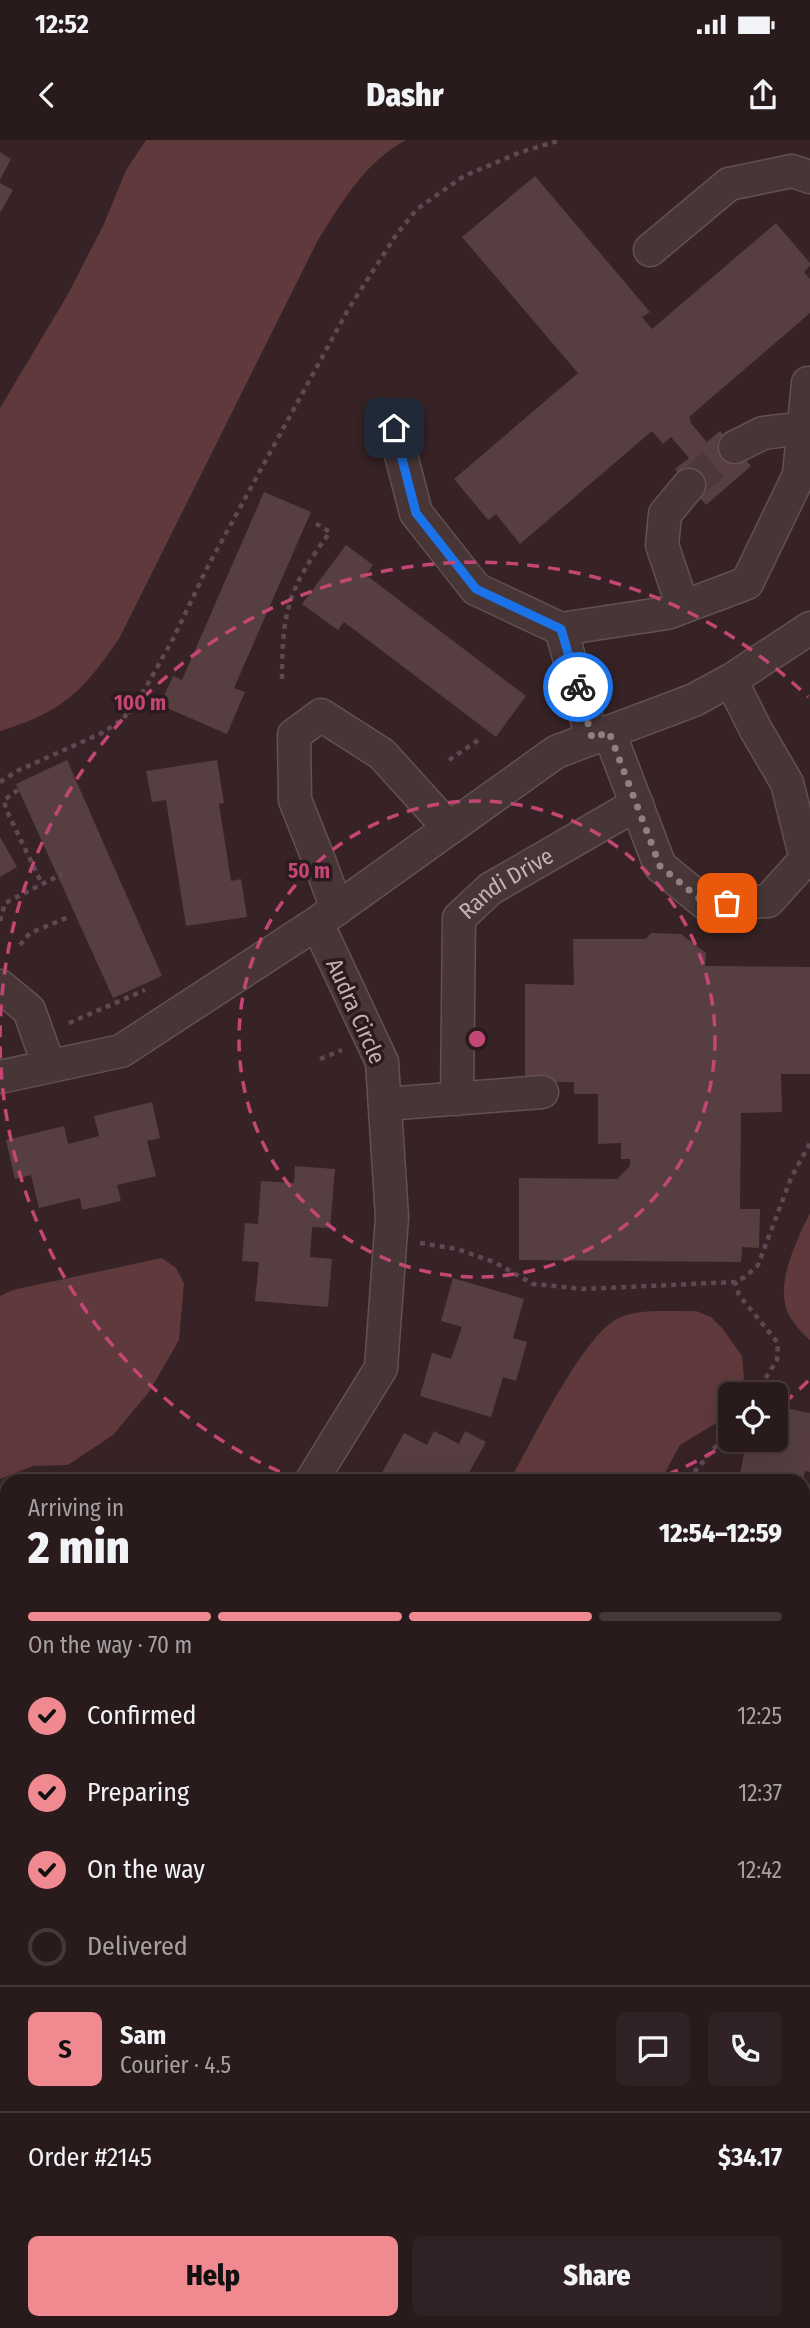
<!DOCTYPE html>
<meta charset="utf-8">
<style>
:root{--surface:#291a1c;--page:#312325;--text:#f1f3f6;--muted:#a5a1a3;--line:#45383b;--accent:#f08a90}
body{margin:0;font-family:"Fira Sans Condensed",sans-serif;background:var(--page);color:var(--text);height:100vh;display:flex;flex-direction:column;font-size:26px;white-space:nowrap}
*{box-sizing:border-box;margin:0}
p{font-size:23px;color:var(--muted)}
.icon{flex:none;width:38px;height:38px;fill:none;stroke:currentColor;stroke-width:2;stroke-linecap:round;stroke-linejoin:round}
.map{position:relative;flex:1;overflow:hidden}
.drawer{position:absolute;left:0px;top:1334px;width:810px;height:856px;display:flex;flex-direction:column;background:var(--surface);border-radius:21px 21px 0 0;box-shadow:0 7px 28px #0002,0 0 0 2px var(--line)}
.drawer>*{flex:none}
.fabs{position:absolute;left:718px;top:1242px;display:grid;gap:14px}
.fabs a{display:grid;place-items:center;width:70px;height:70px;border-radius:10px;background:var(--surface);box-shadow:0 7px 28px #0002,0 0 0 2px var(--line);font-size:35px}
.pin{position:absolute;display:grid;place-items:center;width:60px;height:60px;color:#fff;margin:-30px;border-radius:14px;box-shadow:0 4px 10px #0006}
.courier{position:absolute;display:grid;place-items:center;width:70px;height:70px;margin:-35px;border:5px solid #1a73e8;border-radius:50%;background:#fff;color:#222;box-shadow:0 2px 9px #0007}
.overview em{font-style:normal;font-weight:800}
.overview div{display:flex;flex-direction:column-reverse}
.overview{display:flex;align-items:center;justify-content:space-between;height:119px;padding:0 28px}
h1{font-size:46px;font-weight:800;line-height:52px}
.bar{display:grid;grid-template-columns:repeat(4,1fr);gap:10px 7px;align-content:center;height:84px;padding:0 28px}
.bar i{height:9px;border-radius:5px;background:var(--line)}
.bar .current{background:var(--accent)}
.bar p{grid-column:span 4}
.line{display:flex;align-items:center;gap:18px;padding:0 28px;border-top:2px solid var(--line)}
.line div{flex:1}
.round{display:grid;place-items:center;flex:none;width:74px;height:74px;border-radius:10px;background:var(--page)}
ol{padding:0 28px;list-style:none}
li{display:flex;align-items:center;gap:21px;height:77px}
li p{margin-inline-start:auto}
li .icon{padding:7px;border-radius:50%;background:var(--accent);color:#111;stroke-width:4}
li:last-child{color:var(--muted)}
li i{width:38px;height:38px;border:4px solid var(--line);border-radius:50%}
.action{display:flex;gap:14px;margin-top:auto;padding:14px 28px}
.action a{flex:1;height:80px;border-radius:10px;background:var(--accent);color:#111;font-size:28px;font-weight:800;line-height:80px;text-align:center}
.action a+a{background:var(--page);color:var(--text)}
.status{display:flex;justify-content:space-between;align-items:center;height:49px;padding:0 35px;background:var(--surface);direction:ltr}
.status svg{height:19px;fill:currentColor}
header{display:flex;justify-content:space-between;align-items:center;height:91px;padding:0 28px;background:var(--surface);font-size:32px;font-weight:800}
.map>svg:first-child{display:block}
.water{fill:#60393c}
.building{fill:#573f41}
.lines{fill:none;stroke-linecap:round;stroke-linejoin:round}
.minor-tunnel{stroke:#4c383a;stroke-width:32;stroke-dasharray:32 16;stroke-linecap:butt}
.minor-casing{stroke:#625152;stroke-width:35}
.path{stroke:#5c4954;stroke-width:4.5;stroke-dasharray:5 5;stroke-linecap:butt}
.minor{stroke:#483637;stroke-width:32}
.done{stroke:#937f81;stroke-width:7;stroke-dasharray:0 12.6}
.route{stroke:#1a73e8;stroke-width:9}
.ring{fill:none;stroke:#c34675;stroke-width:3.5;stroke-dasharray:12 9}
.labels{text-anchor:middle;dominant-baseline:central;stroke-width:7;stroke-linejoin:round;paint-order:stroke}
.street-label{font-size:23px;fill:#c4b1b2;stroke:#2c1b1d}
.centre{fill:#c34675;stroke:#2c1b1d;stroke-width:3.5}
.ring-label{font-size:21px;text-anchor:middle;font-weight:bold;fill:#c34675;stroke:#2c1b1d;stroke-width:7;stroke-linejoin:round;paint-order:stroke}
</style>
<div class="status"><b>12:52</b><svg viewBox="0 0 49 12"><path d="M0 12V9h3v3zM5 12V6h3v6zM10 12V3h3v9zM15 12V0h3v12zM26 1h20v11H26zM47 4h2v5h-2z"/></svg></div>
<header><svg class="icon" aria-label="back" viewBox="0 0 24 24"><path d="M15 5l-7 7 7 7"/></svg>Dashr<svg class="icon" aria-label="share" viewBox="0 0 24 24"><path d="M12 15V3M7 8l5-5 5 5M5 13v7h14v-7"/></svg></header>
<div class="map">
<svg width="810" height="2188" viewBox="0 0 810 2188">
<rect width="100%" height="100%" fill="#372325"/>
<g class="water">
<path d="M146 0H406C366 21 342 62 318 100L119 499C82 552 63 572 0 591V268L67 156 104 84 126 30Z"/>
<path d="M810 1073V1200C799 1190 788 1178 785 1164 779 1136 798 1097 810 1073Z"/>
<path d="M162 1118 176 1128 184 1143 179 1200 149 1252 113 1295 68 1325 33 1326 0 1339V1156L13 1150Z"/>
<path d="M696 1171 711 1177 723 1189 742 1216 744 1238 737 1255H730V1267L718 1282 680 1305 661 1340H510C531 1304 585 1190 621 1177 644 1168 672 1172 696 1171Z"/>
<path d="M7 2127V2182H436L437 2188H0V2151Z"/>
</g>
<g class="building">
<path d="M0 12 11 19 0 40Z"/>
<path d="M535 36 650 172 642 177 652 189 776 83 810 123V126L804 132 810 139V173L689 277 691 280 690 282 707 302 720 291 751 326 706 365 675 329 689 318 671 297 663 304 652 291 520 404 496 374 488 380 454 339 578 233 462 97Z"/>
<path d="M0 43 13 50 0 73Z"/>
<path d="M264 352 311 372 234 548 245 552 227 594 160 565 173 536 182 540Z"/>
<path d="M346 405 373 425 366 435 526 556 496 597 344 482 338 490 302 464Z"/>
<path d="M67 620 162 836 113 858 16 644Z"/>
<path d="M217 620 224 663 219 664 231 741 241 739 247 777 186 786 166 660 152 662 146 631Z"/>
<path d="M0 697 17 727 0 737Z"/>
<path d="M651 793 681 794 706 813 705 826 810 827V934H781L782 972 741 973 740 1069H760L759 1108 742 1107 741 1122 519 1120V1038L617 1039 630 1026V1019H621V1003L598 1004V954H574V942H525V844L574 845 573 799H646Z"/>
<path d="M152 962 160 998 147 1001 156 1036 117 1045 121 1061 82 1070 80 1058 39 1068 31 1035 15 1039 6 1000 64 986 68 1004 99 996 94 976Z"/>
<path d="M295 1026 335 1029 330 1088 312 1087 310 1117 332 1119 328 1167 255 1161 259 1122 242 1121 245 1083 258 1084 261 1041 294 1043Z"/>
<path d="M453 1138 524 1159 513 1198 527 1202 516 1241 503 1237 491 1277 420 1256 432 1213 451 1219 462 1187 441 1181Z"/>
<path d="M775 1266 810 1273V1332L805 1331 803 1340H739L746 1303 758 1306 759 1300H775Z"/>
<path d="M434 1291 459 1304 465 1291 486 1302 465 1340H378L404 1293 427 1305Z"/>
<path d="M803 1348 810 1349V1396L803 1395Z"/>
<path d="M803 1413 810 1414V1459L803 1457Z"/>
<path d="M0 1591 7 1593 3 1612 7 1613 6 1670 0 1668Z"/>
</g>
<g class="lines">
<path class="minor-tunnel" d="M689 345 735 307"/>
<g class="minor-casing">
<g id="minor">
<path d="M650 110 729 44 792 31 810 37"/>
<path d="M394 288 416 373 476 449 561 489 592 598"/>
<path d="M735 307 763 293 803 288"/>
<path d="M683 467 662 405 665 374 689 345"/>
<path d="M561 489 667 473 747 443 799 335 808 243H810"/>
<path d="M609 592 660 726 706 764 768 761 806 719 787 643 756 590 731 540"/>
<path d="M337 769 320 723 295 660 294 595 321 575 382 614 449 688"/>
<path d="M0 846 29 870 49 926"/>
<path d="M0 937 121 911 317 783 556 612 694 560 731 540 810 488"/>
<path id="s1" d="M457 959 459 778 490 749 637 664"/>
<path d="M385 964 542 952"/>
<path d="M312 1340 381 1228 392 1077 382 922 317 783"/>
<path d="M0 1536 7 1537"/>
<path d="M803 1624 810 1619"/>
<path d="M0 1755H7"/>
<path d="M803 1757H810"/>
<path d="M803 1892 810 1891"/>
</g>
</g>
<g class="path">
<path d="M282 539C282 469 289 448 330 392L315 383"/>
<path d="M449 620 480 599"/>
<path d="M0 642 17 631 102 593 123 579 146 547 173 499 207 428 349 168 396 95 417 69 464 36 521 12 561 0"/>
<path d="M18 650 4 660 6 669 42 744"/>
<path d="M0 781 5 763 62 734"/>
<path d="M20 805 30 793 71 776"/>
<path d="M69 883 145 850"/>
<path d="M320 919 342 910"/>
<path d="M420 1103 457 1109 494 1122 533 1144 583 1149 735 1142"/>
<path d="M755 1255 777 1220 778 1203 739 1155 735 1142 745 1137 758 1125 791 1038 810 1003"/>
<path d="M688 1340 730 1289"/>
<path d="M0 1797H7"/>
<path d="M0 1883 7 1873"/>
</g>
<use href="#minor" class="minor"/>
</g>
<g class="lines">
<path class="done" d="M578 547 592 598 609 592 660 726 706 764 727 763"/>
<path class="route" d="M394 288 416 373 476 449 561 489 578 547"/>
</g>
<g class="ring">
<circle cx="477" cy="899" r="238"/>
<path d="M808 1241A476 476 0 0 1 777 1269M733 1300A476 476 0 0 1 655 1340M299 1340A476 476 0 1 1 808 557"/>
</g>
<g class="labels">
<g class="street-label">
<text stroke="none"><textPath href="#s1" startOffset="240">Randi Drive</textPath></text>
<text transform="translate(356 871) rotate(66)">Audra Circle</text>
</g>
</g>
<circle cx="477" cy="899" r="10" class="centre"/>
<g class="ring-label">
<text x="140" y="570">100 m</text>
<text x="309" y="738">50 m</text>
</g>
</svg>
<div class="fabs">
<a><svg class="icon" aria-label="locate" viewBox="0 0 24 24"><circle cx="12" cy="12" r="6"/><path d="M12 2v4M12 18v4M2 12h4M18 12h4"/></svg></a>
</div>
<div class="pin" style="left:727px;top:763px;background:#ea580c"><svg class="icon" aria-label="bag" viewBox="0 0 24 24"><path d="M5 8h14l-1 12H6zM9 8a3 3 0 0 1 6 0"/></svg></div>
<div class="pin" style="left:394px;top:288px;background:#1f2937"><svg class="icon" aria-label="home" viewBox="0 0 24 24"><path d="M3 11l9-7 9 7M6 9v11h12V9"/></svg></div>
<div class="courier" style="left:578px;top:547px"><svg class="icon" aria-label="bike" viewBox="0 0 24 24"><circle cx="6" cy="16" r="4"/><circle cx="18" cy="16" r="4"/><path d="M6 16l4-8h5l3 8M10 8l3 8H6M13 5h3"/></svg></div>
<section class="drawer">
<div class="overview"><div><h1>2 min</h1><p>Arriving in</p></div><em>12:54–12:59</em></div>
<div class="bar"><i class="current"></i><i class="current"></i><i class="current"></i><i></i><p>On the way · 70 m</p></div>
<ol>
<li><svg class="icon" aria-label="check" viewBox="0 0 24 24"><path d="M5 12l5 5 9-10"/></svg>Confirmed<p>12:25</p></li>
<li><svg class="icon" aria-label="check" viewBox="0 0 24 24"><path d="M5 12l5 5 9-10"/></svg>Preparing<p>12:37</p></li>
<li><svg class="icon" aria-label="check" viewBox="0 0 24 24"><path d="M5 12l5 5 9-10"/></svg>On the way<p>12:42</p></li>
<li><i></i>Delivered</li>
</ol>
<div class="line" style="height:126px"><b class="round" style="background:var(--accent);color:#111">S</b><div><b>Sam</b><p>Courier · 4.5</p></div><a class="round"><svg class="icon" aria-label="chat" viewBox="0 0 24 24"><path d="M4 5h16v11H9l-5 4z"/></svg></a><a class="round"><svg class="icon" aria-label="phone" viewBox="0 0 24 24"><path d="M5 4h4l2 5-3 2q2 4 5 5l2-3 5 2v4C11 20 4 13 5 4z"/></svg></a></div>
<div class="line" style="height:91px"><div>Order #2145</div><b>$34.17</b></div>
<div class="action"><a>Help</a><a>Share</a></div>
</section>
</div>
